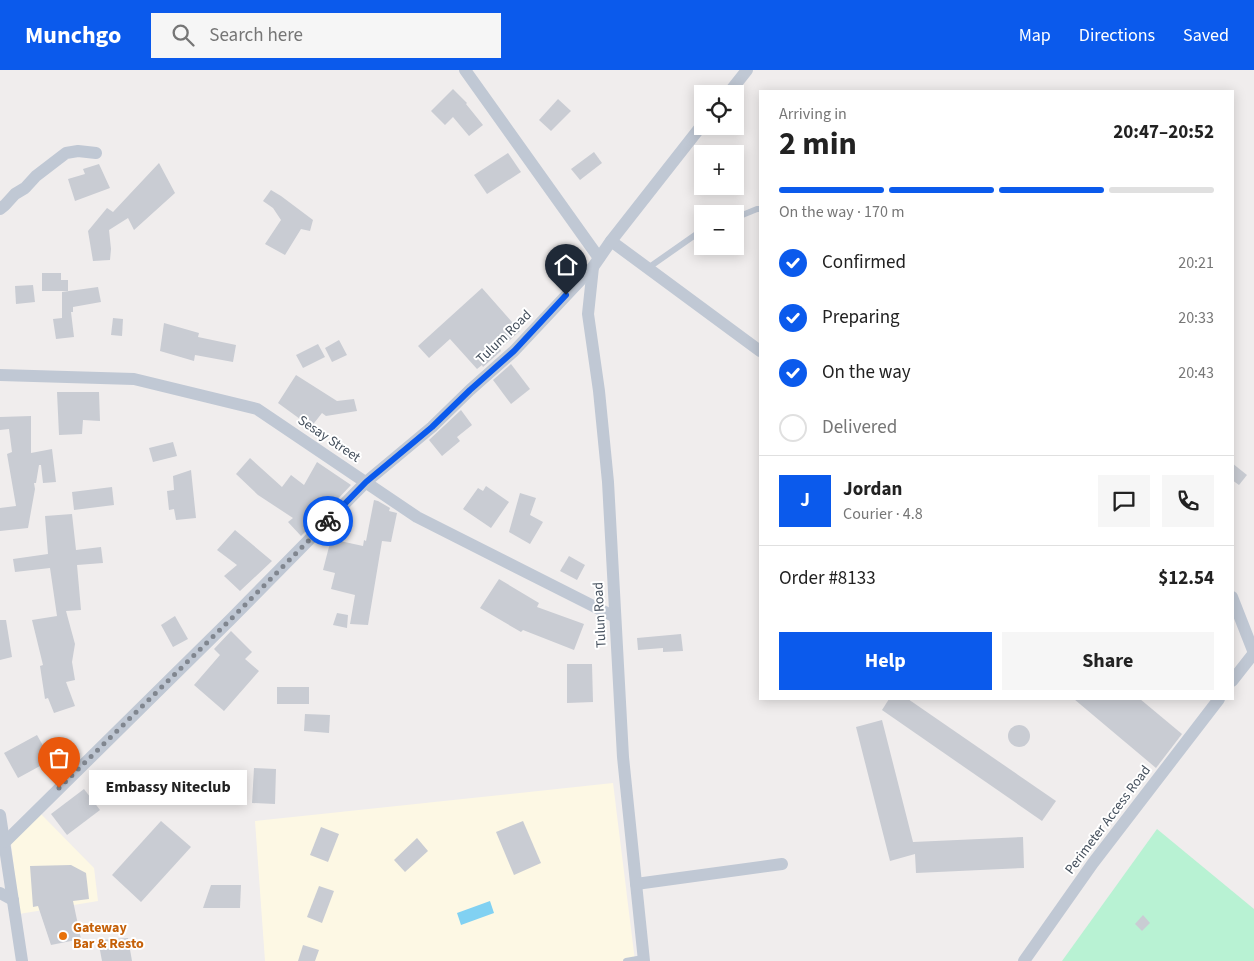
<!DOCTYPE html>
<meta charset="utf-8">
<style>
:root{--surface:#fff;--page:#f6f6f6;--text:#222;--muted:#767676;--line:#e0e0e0;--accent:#0b5aec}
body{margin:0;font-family:"Source Sans 3",sans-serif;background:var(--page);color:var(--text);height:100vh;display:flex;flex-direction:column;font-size:19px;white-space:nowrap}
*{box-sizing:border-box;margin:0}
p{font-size:16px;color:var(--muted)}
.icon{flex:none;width:28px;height:28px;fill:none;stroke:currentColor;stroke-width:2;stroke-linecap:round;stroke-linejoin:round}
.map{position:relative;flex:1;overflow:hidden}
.panel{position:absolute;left:759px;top:20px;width:475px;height:610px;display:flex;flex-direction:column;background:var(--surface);border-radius:0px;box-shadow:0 2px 12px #0003}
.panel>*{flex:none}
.controls{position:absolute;left:694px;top:15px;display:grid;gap:10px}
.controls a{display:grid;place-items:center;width:50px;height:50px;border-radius:0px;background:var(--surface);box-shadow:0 2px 12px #0003;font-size:25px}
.pin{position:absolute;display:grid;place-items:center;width:42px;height:42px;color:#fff;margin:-51px -21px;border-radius:50% 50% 50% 0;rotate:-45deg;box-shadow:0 0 5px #0007}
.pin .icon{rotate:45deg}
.courier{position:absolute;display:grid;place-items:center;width:50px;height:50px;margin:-25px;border:4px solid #0b5aec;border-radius:50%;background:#fff;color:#222;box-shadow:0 1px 6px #0007}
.bubble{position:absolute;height:35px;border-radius:0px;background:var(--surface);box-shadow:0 2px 12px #0003;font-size:16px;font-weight:700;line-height:35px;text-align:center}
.summary em{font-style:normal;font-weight:700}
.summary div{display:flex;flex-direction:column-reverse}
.summary{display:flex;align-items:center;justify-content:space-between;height:85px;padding:0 20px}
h1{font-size:32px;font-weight:700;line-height:38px}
.bar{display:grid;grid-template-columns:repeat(4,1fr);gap:8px 5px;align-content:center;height:60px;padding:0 20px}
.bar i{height:6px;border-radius:4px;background:var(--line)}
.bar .on{background:var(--accent)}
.bar p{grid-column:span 4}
.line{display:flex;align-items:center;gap:12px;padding:0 20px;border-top:1px solid var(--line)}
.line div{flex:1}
.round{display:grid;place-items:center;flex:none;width:52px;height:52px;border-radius:0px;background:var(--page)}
ol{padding:0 20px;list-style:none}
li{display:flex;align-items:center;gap:15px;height:55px}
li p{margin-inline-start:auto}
li .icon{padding:5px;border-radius:50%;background:var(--accent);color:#fff;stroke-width:4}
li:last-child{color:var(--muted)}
li i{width:28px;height:28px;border:2px solid var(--line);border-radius:50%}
.action{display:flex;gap:10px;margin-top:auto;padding:10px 20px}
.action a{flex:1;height:58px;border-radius:0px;background:var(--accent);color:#fff;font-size:20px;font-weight:700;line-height:58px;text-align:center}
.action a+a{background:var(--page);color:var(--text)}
header{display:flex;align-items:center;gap:30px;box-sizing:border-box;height:70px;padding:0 25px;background:var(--accent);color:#fff}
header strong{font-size:24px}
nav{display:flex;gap:28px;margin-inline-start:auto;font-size:18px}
.search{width:350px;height:45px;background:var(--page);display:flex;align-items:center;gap:12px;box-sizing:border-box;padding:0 18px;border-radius:0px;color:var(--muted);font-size:19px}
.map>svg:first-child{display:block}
.commercial{fill:#fdf8e4}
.green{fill:#b8f2d3}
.water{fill:#81d1f2}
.building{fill:#c9ccd3}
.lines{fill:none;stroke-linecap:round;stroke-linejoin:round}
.service{stroke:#c0c8d4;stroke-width:6}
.minor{stroke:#c0c8d4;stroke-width:12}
.done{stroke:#80868f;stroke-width:5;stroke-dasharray:0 9}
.route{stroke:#0b5aec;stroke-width:6}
.food-dot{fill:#e8710a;stroke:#fff;stroke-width:2}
.labels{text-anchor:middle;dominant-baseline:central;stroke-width:4;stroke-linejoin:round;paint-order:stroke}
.street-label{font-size:14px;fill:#444f5c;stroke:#fff}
.food-label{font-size:14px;font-weight:bold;fill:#c56008;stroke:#fff;text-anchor:start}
</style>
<header>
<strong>Munchgo</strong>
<div class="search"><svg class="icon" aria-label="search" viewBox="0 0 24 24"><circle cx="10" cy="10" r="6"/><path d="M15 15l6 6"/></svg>Search here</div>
<nav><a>Map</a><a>Directions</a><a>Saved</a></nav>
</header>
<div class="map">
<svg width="1254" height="891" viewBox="0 0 1254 891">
<rect width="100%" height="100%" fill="#f0eded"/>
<g class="commercial">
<path d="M613 713 635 891H265L255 751Z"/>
<path d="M40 743 94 798 98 831 19 844 11 772Z"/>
</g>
<path class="green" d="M1157 759 1254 839V891H1062Z"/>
<path class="water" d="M490 831 494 843 461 855 457 843Z"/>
<g class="building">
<path d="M453 19 467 33 466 34 483 55 469 66 453 47 445 55 431 41Z"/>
<path d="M558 29 571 41 551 61 539 50Z"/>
<path d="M594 82 602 93 580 110 571 99Z"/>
<path d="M508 83 521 102 487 124 474 105Z"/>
<path d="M159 93 175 123 134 160 128 148 109 160 111 179 110 190 93 191 88 161 107 138 113 142Z"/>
<path d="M99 94 110 118 75 131 68 109 85 104 83 99Z"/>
<path d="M271 120 281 126 313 150 310 161 301 159 285 185 265 174 281 150 273 138 263 131Z"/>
<path d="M42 203H61V210H68V221H42Z"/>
<path d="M33 215 35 232 16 234 15 216Z"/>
<path d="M98 217 101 232 73 237V242H71L74 267 56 269 53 249 62 248V222Z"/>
<path d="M482 218 520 261 500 279 501 281 483 297 482 295 477 299 450 269 429 288 418 276Z"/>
<path d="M113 248 123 249 122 266 111 265Z"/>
<path d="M164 253 199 263 198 267 236 275 233 292 195 285 194 291 160 281Z"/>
<path d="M339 270 347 285 332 292 325 278Z"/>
<path d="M318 274 325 287 303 298 296 285Z"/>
<path d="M511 294 530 319 511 334 493 310Z"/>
<path d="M296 305 337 331 354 329 357 341 326 346 322 343 311 357 278 333Z"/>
<path d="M57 322H99L100 351 83 350 82 364 59 365Z"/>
<path d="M461 340 472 355 457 367 460 371 442 386 429 370Z"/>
<path d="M31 346V383L52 379 56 412 43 413 41 395H39L36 413H34L35 419 28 458 0 461V438L16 436 7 384 12 382 9 359 0 360V347Z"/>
<path d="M173 372 177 386 153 392 149 378Z"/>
<path d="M250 388 282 417 291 405 304 415 317 392 351 415 334 433H332L318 446 319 448 301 466 288 452 293 448 258 425 236 404Z"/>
<path d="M1232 393 1247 405 1239 415 1232 410Z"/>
<path d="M191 400 196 448 176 450 174 439 169 440 167 421 174 420 173 406Z"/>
<path d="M486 416 509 432 491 458 463 439 478 418 483 421Z"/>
<path d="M112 417 114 435 74 440 72 422Z"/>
<path d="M520 423 536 428 530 445 543 452 530 474 509 462Z"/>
<path d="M374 430 378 431 390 438 389 441 397 443 391 472 382 471 368 555 350 554 355 525 331 519 335 503 323 500 331 469 363 476 364 470 366 471Z"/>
<path d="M72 444 76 480 101 477 103 493 77 495 81 540 66 541 75 574 72 592 75 610 66 612 75 636 54 643 48 628 45 629 40 596 43 595 32 550 57 546 50 498 15 502 13 489 48 484 45 446Z"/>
<path d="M235 460 272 491 240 521 224 506 237 495 217 480Z"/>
<path d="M569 486 585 495 577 510 560 501Z"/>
<path d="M499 509 539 533 537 537 584 554 574 580 523 560 521 562 480 538Z"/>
<path d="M337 543 348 545 347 558 333 555Z"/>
<path d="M175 546 188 569 173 577 161 555Z"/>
<path d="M0 550H6L12 587 0 590Z"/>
<path d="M231 561 252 582 245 589 259 601 224 641 194 615 220 585 214 579Z"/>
<path d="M681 564 683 581 663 582V578L638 580 637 568Z"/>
<path d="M567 594H592L593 632 567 633Z"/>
<rect x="277" y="617" width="32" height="17"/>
<path d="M889 629H908L1056 731 1042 751 882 640Z"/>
<path d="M1074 629H1140L1182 664 1156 698Z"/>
<path d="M305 644 330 645 329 663 304 661Z"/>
<path d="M882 650 913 772 1023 767 1024 798 916 803 915 784 890 791 856 657Z"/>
<circle cx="1019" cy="666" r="11"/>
<path d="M37 665 51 690 18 708 4 683Z"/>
<path d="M254 698 276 699 275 734 252 733Z"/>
<path d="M84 719 100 740 67 765 51 744Z"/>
<path d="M161 751 191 777 141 832 112 805Z"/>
<path d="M523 751 541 793 514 805 496 762Z"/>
<path d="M321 757 339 764 328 792 310 785Z"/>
<path d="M417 768 428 781 405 802 394 790Z"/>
<path d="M71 795 86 803 89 829 73 831 81 869 51 875 38 836 33 837 30 796Z"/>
<path d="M211 815H241L240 838H203Z"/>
<path d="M319 816 334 821 322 853 307 847Z"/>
<path d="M1143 845 1150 853 1142 861 1135 854Z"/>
<path d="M128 868 132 891H102L98 870Z"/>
<path d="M303 875 319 880 315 891H298Z"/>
</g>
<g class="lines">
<g class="service">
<path d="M735 148 757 139H760"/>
<path d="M648 198 698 163 702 161"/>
<path d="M626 891 643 888"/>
</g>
<g class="minor">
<path d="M465 0 599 188"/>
<path d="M728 24 747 0"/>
<path d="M0 139 5 135 15 124 25 118 36 106 66 83 78 81 96 83"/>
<path d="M611 171 760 281"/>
<path d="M593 197 588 244 599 321 608 412 623 687 644 891"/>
<path d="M0 305 134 309 257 339 417 447 615 547"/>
<path d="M1232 527 1254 583"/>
<path d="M1232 611 1254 583"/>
<path d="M0 745 22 891"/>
<path d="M5 772 231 549 366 412 432 357 470 320 514 281 593 197 611 171 702 55"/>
<path d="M636 814 782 794"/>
<path d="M0 823 13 830"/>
<path d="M1024 891 1093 793 1219 629"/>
</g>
</g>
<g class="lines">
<path class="done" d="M59 718 231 549 328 451"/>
<path class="route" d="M328 451 366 412 432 357 470 320 514 281 566 225"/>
</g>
<circle class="food-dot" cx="63" cy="866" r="5"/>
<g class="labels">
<g class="street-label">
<text transform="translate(504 267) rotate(-44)">Tulum Road</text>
<text transform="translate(329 369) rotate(34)">Sesay Street</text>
<text transform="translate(600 545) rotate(-93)">Tulun Road</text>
<text transform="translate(1108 750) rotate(-53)">Perimeter Access Road</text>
</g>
<g class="food-label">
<text x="73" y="858">Gateway<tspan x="73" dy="16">Bar &amp; Resto</tspan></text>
</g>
</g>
</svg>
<div class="controls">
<a><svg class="icon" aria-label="locate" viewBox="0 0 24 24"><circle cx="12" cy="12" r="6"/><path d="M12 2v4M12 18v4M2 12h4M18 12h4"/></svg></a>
<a>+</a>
<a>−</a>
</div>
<div class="pin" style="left:59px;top:718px;background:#ea580c"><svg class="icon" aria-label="bag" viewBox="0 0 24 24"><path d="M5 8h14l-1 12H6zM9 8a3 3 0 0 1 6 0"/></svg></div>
<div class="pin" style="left:566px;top:225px;background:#1f2937"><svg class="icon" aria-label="home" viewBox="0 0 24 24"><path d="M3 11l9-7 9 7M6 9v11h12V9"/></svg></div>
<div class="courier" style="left:328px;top:451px"><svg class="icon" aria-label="bike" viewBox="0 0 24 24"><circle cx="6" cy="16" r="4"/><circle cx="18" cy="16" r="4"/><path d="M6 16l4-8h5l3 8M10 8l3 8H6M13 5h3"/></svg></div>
<div class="bubble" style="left:89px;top:700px;width:158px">Embassy Niteclub</div>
<section class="panel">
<div class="summary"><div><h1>2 min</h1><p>Arriving in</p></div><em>20:47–20:52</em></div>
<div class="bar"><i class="on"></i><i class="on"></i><i class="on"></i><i></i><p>On the way · 170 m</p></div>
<ol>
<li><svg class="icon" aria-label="check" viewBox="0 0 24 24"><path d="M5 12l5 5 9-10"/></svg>Confirmed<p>20:21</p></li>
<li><svg class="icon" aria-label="check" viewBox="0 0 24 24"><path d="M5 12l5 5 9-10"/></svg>Preparing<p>20:33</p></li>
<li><svg class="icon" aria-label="check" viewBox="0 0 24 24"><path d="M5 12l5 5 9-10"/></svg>On the way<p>20:43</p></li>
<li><i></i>Delivered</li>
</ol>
<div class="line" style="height:90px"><b class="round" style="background:var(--accent);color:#fff">J</b><div><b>Jordan</b><p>Courier · 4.8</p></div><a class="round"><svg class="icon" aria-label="chat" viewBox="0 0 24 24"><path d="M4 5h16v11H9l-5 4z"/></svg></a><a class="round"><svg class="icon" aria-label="phone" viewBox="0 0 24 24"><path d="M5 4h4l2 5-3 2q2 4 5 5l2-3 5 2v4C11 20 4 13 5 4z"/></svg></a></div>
<div class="line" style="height:65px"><div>Order #8133</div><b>$12.54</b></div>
<div class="action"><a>Help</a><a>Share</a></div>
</section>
</div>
